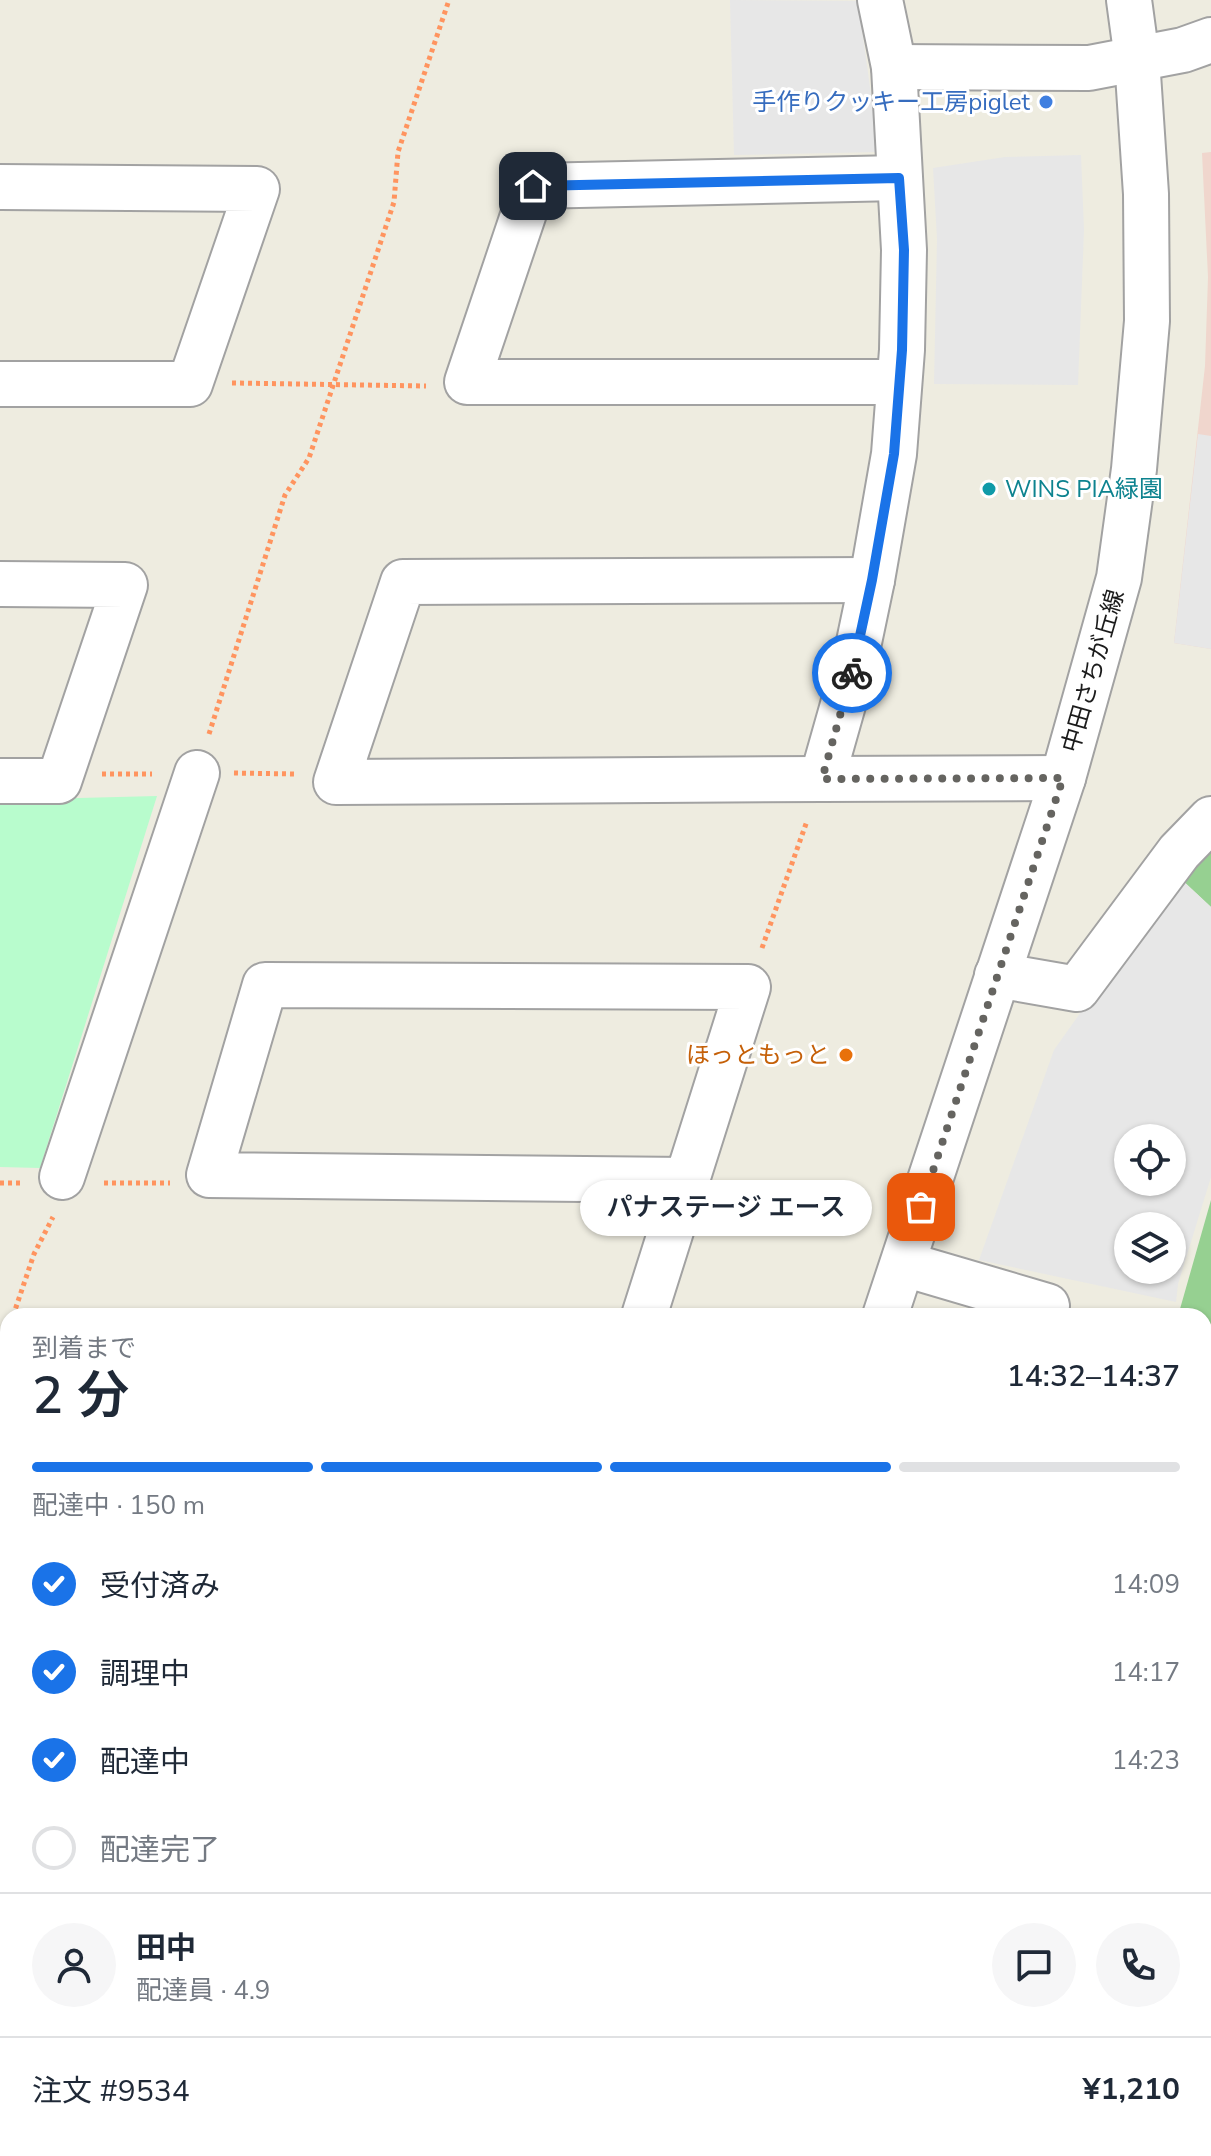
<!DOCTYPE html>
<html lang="ja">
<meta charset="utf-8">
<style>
:root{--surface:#fff;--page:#f6f6f7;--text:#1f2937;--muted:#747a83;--line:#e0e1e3;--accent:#1a73e8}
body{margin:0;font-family:"Nunito Sans","Noto Sans JP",sans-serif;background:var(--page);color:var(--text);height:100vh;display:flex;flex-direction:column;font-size:30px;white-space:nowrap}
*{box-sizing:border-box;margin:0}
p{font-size:26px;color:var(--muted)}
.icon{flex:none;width:44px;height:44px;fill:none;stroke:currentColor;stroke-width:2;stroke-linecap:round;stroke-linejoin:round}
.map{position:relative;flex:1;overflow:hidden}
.details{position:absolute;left:0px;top:1308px;width:1212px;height:848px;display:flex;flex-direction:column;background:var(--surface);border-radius:24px 24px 0 0;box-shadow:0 2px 6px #0004}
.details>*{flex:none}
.controls{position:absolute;left:1114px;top:1124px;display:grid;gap:16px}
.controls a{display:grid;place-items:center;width:72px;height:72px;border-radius:50%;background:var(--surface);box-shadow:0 2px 6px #0004;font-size:40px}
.pin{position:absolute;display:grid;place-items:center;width:68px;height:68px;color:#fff;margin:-34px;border-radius:16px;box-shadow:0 4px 12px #0006}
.courier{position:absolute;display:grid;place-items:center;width:80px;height:80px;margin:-40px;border:6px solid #1a73e8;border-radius:50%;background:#fff;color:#222;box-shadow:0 2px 10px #0007}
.bubble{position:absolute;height:56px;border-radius:28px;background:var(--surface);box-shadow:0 2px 6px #0004;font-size:26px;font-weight:600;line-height:56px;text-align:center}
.head em{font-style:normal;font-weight:600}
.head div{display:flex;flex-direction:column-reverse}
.head{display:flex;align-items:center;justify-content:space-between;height:136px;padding:0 32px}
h1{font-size:52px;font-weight:600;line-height:60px}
.bar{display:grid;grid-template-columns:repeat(4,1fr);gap:12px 8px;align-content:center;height:96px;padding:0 32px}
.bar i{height:10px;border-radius:6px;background:var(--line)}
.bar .active{background:var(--accent)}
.bar p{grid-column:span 4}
.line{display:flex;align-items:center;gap:20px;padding:0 32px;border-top:2px solid var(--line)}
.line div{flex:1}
.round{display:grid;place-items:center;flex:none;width:84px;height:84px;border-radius:42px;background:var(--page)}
ol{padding:0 32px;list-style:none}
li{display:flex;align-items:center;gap:24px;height:88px}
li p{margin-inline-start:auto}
li .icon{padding:8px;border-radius:50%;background:var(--accent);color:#fff;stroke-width:4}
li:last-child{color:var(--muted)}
li i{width:44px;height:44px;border:4px solid var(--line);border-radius:50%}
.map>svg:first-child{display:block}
.commercial{fill:#f0d6cd}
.education{fill:#f6ffd7}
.forest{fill:#96d091}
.park{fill:#b8fccd}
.parking{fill:#e7e7e7;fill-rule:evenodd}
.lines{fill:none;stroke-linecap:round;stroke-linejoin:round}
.minor-casing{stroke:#a2a2a2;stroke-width:48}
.path{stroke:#ff945f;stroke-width:5;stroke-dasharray:4 4;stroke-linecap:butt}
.minor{stroke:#fff;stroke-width:44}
.done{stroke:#656460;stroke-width:8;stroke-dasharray:0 14.4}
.route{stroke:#1a73e8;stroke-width:10}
.shop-dot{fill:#3f7fe0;stroke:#fff;stroke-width:3}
.culture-dot{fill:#0f9aa8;stroke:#fff;stroke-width:3}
.food-dot{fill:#e8710a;stroke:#fff;stroke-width:3}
.labels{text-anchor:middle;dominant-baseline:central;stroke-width:6;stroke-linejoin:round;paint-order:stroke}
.shop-label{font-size:24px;fill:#366cbe;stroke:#fff;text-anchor:end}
.culture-label{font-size:24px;fill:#0d838f;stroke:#fff;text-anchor:start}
.street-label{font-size:24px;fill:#1b1b1b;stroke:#fff}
.food-label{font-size:24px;fill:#c56008;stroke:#fff;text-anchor:end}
</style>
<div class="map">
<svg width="1211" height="2156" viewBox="0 0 1211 2156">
<rect width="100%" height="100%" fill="#eeece0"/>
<path class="commercial" d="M1211 152V649L1174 643 1205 366 1208 277 1202 153Z"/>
<path class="education" d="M1204 1370 1211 1372V2146H1204Z"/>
<g class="forest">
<path d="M1211 812V907L1181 879Z"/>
<path d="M1211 1200V1324L1204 1322V1316H1178Z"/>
</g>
<path class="park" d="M157 796 40 1168 0 1167V800Z"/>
<g class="parking">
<path d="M730 0 858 1 879 152 734 155Z"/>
<path d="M1081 155 1084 230 1078 385 934 384 937 239 933 168 1005 157Z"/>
<path d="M1198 434 1211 436V649L1174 643Z"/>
<path d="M1181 879 1211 907V1177L1178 1284 1176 1302 979 1260 1054 1050 1173 882ZM1128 1138H1172V1182H1128ZM1128 1226H1172V1270H1128Z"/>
<rect x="92" y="2148" width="86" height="8"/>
</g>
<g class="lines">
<g class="minor-casing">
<g id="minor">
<path d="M880 0 894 67 904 250 902 350 894 454 872 580 854 666 822 779 1063 778"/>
<path d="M894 67 1089 68 1183 50 1211 40"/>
<path d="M899 178 533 186 467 382H899"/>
<path d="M0 187 257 189 190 384H0"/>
<path d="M0 584 125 585 59 781H0"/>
<path d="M822 779 336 782 403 582 872 580"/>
<path d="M997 975 1077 989 1179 852 1211 819"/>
<path d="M62 1177 197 773"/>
<path d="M904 1264 1047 1306"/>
<path d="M644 1316 748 987 265 985 209 1175 687 1180"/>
<path d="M885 1316 1063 778 1119 578 1134 469 1147 321 1146 194 1137 59 1129 0"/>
<path d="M0 1807 8 1782"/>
<path d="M0 1978H8"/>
<path d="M362 2156 365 2148"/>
<path d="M615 2156 618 2148"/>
<path d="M867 2156 869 2148"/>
</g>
</g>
<g class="path">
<path d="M232 383 426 386"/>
<path d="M209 734 285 495 309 458 394 202 398 152 449 0"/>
<path d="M234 773 296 774"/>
<path d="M102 774H152"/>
<path d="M762 948 807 821"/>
<path d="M0 1183H23"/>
<path d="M104 1183H170"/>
<path d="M13 1316 34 1254 53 1217"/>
<path d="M1204 1345 1211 1347"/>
<path d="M0 1356 8 1332"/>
<path d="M0 1584H8"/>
</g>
<use href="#minor" class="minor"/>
</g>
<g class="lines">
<path class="done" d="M852 673 822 779 1063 778 921 1207"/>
<path class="route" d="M533 186 899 178 904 250 902 350 894 454 872 580 852 673"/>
</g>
<circle class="shop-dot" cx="1046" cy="102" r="8"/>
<circle class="culture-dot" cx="989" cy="489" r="8"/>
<circle class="food-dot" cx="846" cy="1055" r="8"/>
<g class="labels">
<g class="shop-label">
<text x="1030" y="102">手作りクッキー工房piglet</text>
</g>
<g class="culture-label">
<text x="1005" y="489">WINS PIA緑園</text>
</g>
<g class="street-label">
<text transform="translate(1093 671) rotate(-74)">中田さちが丘線</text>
</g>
<g class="food-label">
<text x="830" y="1055">ほっともっと</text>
</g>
</g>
</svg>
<div class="controls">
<a><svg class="icon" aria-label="locate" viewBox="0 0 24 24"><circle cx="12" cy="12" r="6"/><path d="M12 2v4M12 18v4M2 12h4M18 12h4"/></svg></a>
<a><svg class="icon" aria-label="layers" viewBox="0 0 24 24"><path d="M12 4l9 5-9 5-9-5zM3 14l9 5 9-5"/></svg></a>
</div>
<div class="pin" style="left:921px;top:1207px;background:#ea580c"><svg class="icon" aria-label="bag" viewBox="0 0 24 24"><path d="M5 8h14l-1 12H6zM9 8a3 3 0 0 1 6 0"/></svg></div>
<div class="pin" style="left:533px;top:186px;background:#1f2937"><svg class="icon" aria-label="home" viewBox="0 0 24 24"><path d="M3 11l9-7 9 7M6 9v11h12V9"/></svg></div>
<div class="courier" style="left:852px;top:673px"><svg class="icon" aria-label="bike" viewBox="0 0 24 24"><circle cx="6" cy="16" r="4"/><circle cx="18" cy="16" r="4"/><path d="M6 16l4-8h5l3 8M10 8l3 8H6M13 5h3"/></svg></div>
<div class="bubble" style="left:580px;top:1180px;width:292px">パナステージ エース</div>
<section class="details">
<div class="head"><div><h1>2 分</h1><p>到着まで</p></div><em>14:32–14:37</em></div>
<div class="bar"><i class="active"></i><i class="active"></i><i class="active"></i><i></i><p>配達中 · 150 m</p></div>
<ol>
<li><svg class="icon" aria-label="check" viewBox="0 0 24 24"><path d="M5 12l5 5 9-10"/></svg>受付済み<p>14:09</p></li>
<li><svg class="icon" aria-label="check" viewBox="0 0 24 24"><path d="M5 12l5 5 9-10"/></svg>調理中<p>14:17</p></li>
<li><svg class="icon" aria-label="check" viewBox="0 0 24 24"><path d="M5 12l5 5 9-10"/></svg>配達中<p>14:23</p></li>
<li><i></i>配達完了</li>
</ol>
<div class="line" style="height:144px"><a class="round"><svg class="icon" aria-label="person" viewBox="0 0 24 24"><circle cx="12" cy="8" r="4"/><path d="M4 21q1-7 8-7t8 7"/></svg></a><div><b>田中</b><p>配達員 · 4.9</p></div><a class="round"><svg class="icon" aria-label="chat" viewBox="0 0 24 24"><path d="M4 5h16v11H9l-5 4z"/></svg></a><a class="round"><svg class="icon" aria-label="phone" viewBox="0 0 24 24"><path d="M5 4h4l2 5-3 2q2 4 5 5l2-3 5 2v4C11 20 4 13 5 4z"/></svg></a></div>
<div class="line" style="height:104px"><div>注文 #9534</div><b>¥1,210</b></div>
</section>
</div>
